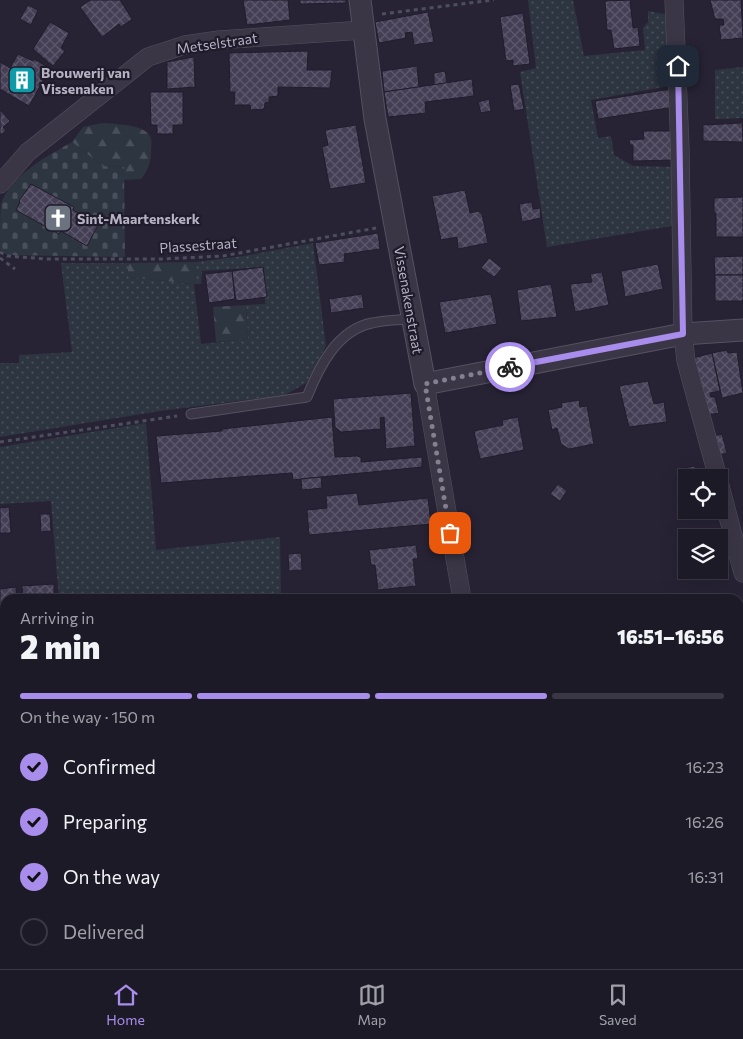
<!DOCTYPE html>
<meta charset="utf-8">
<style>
:root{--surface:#1d1a28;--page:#2a2734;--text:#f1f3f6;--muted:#a0a1a8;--line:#3b3845;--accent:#a88dec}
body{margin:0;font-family:Commissioner,sans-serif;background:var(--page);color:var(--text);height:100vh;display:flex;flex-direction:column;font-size:19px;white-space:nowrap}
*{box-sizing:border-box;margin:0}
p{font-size:16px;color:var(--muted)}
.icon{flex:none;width:28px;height:28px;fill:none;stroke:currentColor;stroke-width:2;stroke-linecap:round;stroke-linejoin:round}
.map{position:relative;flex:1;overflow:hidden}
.panel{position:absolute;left:0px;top:594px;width:744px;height:376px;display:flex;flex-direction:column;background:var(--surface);border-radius:15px 15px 0 0;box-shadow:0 5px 20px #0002,0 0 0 1px var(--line)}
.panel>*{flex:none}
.buttons{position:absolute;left:678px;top:469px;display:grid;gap:10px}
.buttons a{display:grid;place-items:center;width:50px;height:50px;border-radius:0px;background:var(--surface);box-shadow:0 5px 20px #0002,0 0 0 1px var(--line);font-size:25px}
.pin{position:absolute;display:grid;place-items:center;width:42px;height:42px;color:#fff;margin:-21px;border-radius:10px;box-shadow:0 2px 8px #0006}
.courier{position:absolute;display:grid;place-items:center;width:50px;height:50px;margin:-25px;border:4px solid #a88dec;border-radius:50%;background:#fff;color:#222;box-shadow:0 1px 6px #0007}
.headline em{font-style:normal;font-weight:800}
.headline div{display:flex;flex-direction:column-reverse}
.headline{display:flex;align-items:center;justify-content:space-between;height:85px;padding:0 20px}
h1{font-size:32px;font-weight:800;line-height:38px}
.bar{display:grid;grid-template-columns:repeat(4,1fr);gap:8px 5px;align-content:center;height:60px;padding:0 20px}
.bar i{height:6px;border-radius:4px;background:var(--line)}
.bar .on{background:var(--accent)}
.bar p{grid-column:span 4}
ol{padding:0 20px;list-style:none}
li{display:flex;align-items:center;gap:15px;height:55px}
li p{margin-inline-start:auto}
li .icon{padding:5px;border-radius:50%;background:var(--accent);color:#111;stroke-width:4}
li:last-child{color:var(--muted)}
li i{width:28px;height:28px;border:2px solid var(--line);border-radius:50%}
.menu{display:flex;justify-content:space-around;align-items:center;height:70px;border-top:1px solid var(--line);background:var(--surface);font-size:14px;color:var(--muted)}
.menu a{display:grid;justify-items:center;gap:2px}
.menu .on{color:var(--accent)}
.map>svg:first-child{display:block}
.grass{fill:url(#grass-dots);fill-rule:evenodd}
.forest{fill:url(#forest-firs)}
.cemetery{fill:url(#cemetery-stones)}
.building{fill:url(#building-cross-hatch);stroke:#211d2d}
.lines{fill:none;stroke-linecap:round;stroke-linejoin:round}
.service-casing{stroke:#555161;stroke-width:11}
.minor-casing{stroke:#555161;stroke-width:19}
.tertiary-casing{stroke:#555161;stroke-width:23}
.path{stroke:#4c4f5d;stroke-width:3;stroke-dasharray:4 4;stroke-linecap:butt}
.service{stroke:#3a3646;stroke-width:9}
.minor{stroke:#3a3646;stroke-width:18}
.tertiary{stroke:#3a3646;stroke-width:21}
.done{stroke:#847f91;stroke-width:5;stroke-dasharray:0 9}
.route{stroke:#a88dec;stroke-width:6}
.labels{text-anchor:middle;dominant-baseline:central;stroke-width:4.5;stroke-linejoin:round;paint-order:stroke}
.street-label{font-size:14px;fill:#b6b1c3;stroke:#1f1b2b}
.poi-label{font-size:14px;font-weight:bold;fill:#b6b1c3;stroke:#1f1b2b;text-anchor:start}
</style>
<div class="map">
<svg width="743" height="969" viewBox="0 0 743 969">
<defs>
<pattern id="grass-dots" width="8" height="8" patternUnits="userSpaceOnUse" patternTransform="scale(1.25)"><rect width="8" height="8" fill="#2d3541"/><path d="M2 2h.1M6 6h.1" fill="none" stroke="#49505b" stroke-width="1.8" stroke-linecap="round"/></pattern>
<pattern id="forest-firs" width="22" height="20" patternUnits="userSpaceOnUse" patternTransform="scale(1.25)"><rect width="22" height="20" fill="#2d3541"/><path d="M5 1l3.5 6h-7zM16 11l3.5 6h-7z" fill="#49505b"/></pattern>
<pattern id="cemetery-stones" width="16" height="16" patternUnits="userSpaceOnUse" patternTransform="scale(1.25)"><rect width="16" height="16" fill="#2d3541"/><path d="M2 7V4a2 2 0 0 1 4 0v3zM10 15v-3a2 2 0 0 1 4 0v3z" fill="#49505b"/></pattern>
<pattern id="building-cross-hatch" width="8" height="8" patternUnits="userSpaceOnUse" patternTransform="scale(1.25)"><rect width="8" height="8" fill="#453f56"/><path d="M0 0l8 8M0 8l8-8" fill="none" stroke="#5e586d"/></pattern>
</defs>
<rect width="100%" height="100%" fill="#272335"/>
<g class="grass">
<path d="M528 0H573L584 56 645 50 643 28 648 22V11L669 15 675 85 591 100 598 138 611 136 614 155 633 166 676 167 678 225 547 247 520 72 536 68Z"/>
<path d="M743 67V118L715 119V70Z"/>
<path d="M313 243 326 346 306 383 285 395 160 411 0 437V363H19V355L72 352 61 263H128V277L194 284 196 262 244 256ZM264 267 265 304 246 305 248 339 201 344 194 284H201L202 271Z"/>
<path d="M146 423 156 550 280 537 281 599H59L51 501 0 504V447Z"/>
<path d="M0 682H5V851L0 852Z"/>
</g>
<g class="forest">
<path d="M102 123C114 124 148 124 151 139 152 143 151 147 151 151 151 163 148 170 141 179L124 180V167L102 166 72 142 83 127Z"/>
<path d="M196 262 194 284 128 277V263Z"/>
<path d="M246 305 248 339 216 342 213 307Z"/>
</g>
<path class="cemetery" d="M72 142 102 166 124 167 125 257 7 255 0 250C0 236 0 216 1 204 11 175 47 156 72 142Z"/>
<g class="building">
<path d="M91 0H120L132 19 121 27 119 24 102 37 80 7Z"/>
<path d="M243 0H288L290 20 247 25Z"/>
<path d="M300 0H346V3L300 4Z"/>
<path d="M630 0 633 28 638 27 640 46 614 49 611 30H607L605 1Z"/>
<path d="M710 0H741L743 38 721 40 719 25H724L723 19H715Z"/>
<path d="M28 5 38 10 31 25 20 19Z"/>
<path d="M428 12 434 42 414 45 412 32 405 33 406 38 379 43 375 22Z"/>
<path d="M523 13 530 64 513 66V60L506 61 500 17Z"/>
<path d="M50 22 69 33 61 48 65 51 53 66 33 49Z"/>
<path d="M308 51 307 70H332L330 88 278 87V96L269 97V102L265 103 264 109 251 110 250 105H234L235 92H230L229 53Z"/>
<path d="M18 54 33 61 34 59 46 66 45 68 49 70 29 106 0 89V62L10 68Z"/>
<path d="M194 57 195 87 167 89V62Z"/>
<path d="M417 66 419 87 384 92 382 71Z"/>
<path d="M445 71 447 83 434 85V73Z"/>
<path d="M472 79 474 96 425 102 426 113 388 117 384 92Z"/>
<path d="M519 84 524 109 514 111 510 85Z"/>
<path d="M671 89 674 107 598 119 595 101Z"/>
<path d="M150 92H183V125H173V134H157V125H151Z"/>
<path d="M489 99 491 111 481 113 478 102Z"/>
<path d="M0 110 10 121 3 127 6 131 0 135Z"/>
<path d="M742 119 743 142 703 141V125L741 123Z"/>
<path d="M356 125 366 183 330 189 322 147 328 145 325 130Z"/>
<path d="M643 131H673L675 160 633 161V145H630L629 140 644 139Z"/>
<path d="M31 184 74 207 73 210 98 225 87 246 61 231 59 234 16 210 20 202 19 201Z"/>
<path d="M465 190 470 213 478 211 482 214 488 243 458 249 457 237 441 240 432 196Z"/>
<path d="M743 197V237H716V213H714V198Z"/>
<path d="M532 202 533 209 540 208 541 218 522 222 519 204Z"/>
<path d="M378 233 380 249 344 254 345 262 319 265 315 243Z"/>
<path d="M743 256V275H715L714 257Z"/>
<path d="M489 258 502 268 494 277 481 268Z"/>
<path d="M658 264 663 289 625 297 621 271Z"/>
<path d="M263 267 267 297 236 301 232 271Z"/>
<path d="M232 271 235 299 209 303 205 274Z"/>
<path d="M602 272 609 305 575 312 570 284 592 282 590 274Z"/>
<rect x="715" y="275" width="28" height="26"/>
<path d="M551 284 557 317 521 321 517 290Z"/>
<path d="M362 294 364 308 331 313 329 299Z"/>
<path d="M491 294 497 324 445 333 439 302Z"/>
<path d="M727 350 728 353 737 352 743 393 722 398 712 353Z"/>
<path d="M712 353 720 391 710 393 711 397H715L719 413 707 415 693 358Z"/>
<path d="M648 381 654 404 664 402 667 422 629 427 619 386Z"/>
<path d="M411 393 415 446 386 449 384 417 380 418 381 429 341 432 335 427 333 399Z"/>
<path d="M579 400 580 407 587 406 594 444 569 449 561 444 557 428 552 430 548 410 562 407 561 403Z"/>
<path d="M332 417 335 457 357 456 361 457V462L422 457V467L301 479 293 480 292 473 161 483 156 436 222 431V429Z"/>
<path d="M518 417 524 450 480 459 474 431 503 425 502 420Z"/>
<path d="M722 434 727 453 718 455 713 436Z"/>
<path d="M695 466 697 478H686V483H682L679 469Z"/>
<path d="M321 477 322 488 302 490 301 479Z"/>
<path d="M558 484 567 491 560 501 550 494Z"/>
<path d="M357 493 359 505 428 498 431 524 309 535 307 510 327 508 326 496Z"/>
<path d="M9 507 11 533H0V508Z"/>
<path d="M40 514H50L51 531 41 532Z"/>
<path d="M416 545 418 559H413L416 586 378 590 375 565H371L369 550Z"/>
<path d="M301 553 302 570 289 571 288 554Z"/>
<path d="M54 584V598L23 599 22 586Z"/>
<path d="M16 587 17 599H5V604L0 605V589Z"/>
<rect x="0" y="631" width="5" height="30"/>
<path d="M407 965H433V969H406Z"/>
</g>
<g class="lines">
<g class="service-casing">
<path id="service" d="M191 414 307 397C319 367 337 330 372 323 385 320 398 320 411 319"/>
</g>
<g class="minor-casing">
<g id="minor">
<path d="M674 0 680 150 683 334 686 361 718 478"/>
<path d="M0 184 28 152 148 57 185 45 219 40 363 30"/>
<path d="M425 384 462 599"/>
<path d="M719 482 743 573"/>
<path d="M489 969V965"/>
</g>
</g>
<g class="tertiary-casing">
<path id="tertiary" d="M360 0 375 119 425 384 683 334 743 330"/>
</g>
<g class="path">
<path d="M382 14 494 0"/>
<path d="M0 252 7 256 47 259H162L223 256 376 228"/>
<path d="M0 258 15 269"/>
<path d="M0 442 177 416"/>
</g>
<use href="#service" class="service"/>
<use href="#minor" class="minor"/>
<use href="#tertiary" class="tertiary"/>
</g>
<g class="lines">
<path class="done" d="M450 533 425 384 510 367"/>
<path class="route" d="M510 367 683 334 678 66"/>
</g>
<defs>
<g id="building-square" transform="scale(1.4375)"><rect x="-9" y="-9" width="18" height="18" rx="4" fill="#0f9aa8" stroke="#1f1b2b"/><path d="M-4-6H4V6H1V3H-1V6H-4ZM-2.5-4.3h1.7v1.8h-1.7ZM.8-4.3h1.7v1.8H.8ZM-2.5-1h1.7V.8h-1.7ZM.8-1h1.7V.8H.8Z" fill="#fff"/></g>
<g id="church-square" transform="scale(1.4375)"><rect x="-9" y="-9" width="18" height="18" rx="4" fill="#6b7280" stroke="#1f1b2b"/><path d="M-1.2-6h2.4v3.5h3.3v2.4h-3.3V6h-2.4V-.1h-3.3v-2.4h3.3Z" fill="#fff"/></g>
</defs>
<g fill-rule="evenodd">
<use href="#building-square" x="22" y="80"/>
<use href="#church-square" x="58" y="218"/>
</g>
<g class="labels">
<g class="street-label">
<text transform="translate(217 43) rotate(-8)">Metselstraat</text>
<text transform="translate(198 245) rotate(-4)">Plassestraat</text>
<text transform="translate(409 300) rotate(80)">Vissenakenstraat</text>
</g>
<g class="poi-label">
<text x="41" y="72">Brouwerij van<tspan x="41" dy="16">Vissenaken</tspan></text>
<text x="77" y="218">Sint-Maartenskerk</text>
</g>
</g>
</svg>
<div class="buttons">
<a><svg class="icon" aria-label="locate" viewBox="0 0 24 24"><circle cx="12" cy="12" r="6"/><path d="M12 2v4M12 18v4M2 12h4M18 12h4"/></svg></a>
<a><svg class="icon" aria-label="layers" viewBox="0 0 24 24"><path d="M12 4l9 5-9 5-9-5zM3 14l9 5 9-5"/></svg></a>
</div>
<div class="pin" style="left:450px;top:533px;background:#ea580c"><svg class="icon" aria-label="bag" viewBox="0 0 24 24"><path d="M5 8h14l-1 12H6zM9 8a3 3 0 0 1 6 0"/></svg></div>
<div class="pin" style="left:678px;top:66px;background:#1f2937"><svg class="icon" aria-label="home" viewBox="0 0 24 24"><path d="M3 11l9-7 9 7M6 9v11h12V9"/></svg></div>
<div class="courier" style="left:510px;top:367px"><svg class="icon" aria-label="bike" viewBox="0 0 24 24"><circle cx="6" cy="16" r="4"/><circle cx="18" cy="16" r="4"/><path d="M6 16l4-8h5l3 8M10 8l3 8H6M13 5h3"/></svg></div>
<section class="panel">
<div class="headline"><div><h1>2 min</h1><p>Arriving in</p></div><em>16:51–16:56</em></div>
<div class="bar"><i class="on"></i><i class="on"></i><i class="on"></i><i></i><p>On the way · 150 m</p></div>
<ol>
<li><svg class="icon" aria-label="check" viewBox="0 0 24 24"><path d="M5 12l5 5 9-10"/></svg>Confirmed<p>16:23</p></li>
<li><svg class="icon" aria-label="check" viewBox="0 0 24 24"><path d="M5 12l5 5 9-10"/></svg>Preparing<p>16:26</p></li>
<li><svg class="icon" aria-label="check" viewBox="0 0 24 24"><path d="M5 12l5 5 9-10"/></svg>On the way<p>16:31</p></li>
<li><i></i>Delivered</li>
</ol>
</section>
</div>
<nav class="menu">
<a class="on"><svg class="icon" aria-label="home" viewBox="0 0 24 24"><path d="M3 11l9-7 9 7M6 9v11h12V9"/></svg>Home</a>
<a><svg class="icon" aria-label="map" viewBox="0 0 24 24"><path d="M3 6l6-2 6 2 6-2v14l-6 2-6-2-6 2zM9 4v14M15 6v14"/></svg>Map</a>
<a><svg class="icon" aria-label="saved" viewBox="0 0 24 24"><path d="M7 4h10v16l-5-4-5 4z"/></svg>Saved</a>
</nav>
